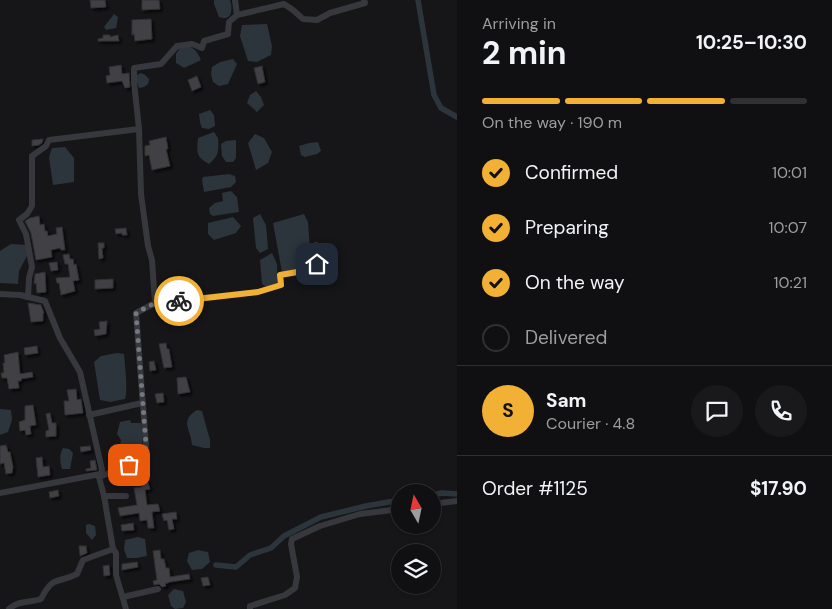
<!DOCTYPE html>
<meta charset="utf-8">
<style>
:root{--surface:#101012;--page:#19191b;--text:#f1f3f6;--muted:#9c9d9f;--line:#303032;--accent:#f2b134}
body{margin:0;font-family:"DM Sans",sans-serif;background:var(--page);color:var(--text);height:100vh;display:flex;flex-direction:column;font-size:19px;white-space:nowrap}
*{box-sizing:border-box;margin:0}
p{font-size:16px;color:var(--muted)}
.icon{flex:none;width:28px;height:28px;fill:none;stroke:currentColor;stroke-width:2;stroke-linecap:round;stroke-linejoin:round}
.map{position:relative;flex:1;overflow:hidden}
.drawer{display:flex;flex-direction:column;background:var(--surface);width:375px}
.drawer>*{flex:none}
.needle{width:32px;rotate:351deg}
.controls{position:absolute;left:391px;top:484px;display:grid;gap:10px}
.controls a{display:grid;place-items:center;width:50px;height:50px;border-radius:50%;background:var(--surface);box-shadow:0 1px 4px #0004,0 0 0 1px var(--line);font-size:25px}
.pin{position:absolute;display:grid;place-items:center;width:42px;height:42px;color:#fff;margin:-21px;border-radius:10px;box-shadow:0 2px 8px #0006}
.courier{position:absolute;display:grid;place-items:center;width:50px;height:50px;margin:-25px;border:4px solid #f2b134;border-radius:50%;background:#fff;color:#222;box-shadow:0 1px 6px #0007}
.overview em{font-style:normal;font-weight:700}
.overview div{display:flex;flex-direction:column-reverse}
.overview{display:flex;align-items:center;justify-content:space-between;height:85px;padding:0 25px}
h1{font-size:32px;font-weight:700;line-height:38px}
.bar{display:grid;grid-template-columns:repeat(4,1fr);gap:8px 5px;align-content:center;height:60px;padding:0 25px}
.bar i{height:6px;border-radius:4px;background:var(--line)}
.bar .active{background:var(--accent)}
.bar p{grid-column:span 4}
.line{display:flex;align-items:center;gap:12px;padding:0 25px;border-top:1px solid var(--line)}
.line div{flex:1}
.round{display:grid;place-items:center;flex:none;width:52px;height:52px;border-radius:26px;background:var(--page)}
ol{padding:0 25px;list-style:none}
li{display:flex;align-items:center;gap:15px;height:55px}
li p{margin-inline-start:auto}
li .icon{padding:5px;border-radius:50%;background:var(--accent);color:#111;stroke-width:4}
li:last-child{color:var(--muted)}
li i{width:28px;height:28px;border:2px solid var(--line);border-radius:50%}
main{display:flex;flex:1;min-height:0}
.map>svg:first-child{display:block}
.water{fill:#2c353c}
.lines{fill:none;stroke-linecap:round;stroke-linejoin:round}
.canal{stroke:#2c353c;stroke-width:5.5}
.building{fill:#404145;stroke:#303034;filter:url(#shadow)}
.minor{stroke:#37383d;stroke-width:6}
.done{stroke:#757880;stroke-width:5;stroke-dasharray:0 9}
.route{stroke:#f2b134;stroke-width:6}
</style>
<main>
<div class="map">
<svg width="457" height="609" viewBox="0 0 457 609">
<defs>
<filter id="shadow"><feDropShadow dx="2.5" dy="2.5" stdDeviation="1" flood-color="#0009"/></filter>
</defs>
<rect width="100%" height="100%" fill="#161618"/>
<g class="water">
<path d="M214 0H230C233 9 232 22 219 17L214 4Z"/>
<path d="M114 14 118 17 116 28 106 30 104 27Z"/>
<path d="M267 24 272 46 271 55 257 62 248 61 240 36 242 25Z"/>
<path d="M181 46C193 46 196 49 201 60L184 68 176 63V54Z"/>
<path d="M233 59 237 64 228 84 219 86 213 82 211 74 212 67 220 62Z"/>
<path d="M141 73 145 75 149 79 148 84 144 87 139 88 136 79 137 75Z"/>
<path d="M256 91 261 97 264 105 257 112 247 103 250 95Z"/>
<path d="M210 110 214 115 215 126 209 129 202 128 200 122 199 114Z"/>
<path d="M214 132 218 138C219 150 219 156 209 164 195 156 197 152 198 138Z"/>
<path d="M255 134 264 138 272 152 268 163 256 170 248 143Z"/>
<path d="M236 140V158L233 162H226L222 156 221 144 226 141Z"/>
<path d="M318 142 321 151 317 154 305 157 301 155 299 146 309 143Z"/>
<path d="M65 147 74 158V182L53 185 49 157 52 148Z"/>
<path d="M229 174 235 176 236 182 231 187 204 192 202 180 203 177Z"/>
<path d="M231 191 237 197 239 212 213 216 210 214 209 208 215 203 223 201 222 193Z"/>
<path d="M260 214 266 225 268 249 260 253 256 248 253 218Z"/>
<path d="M304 214 308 222 311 264 301 269 282 272 273 223Z"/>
<path d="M233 217 241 226 236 233 214 240 208 234V223Z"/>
<path d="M11 244 27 245V256L19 271 18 284 0 283V251Z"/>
<path d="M272 253 277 264V284L266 287 262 284 260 260Z"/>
<path d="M117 353 124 354C125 364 128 392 125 399L110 402 100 400 94 362 101 356Z"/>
<path d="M0 409 11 410 12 420 8 432 0 435Z"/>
<path d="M197 410 202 411 210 440V448H204L192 445C191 429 179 421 197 410Z"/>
<path d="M130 420 131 423H141C143 433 145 449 135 456 132 458 126 458 122 459L119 451 121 440 117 434 120 422Z"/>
<path d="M63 448 69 449 73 453 70 469H62C60 461 59 455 63 448Z"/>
<path d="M89 524 95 526 96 535 92 540 86 533V525Z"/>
<path d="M138 537 145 539 147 556 136 558H127L124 549 125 540Z"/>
<path d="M198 550 208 552 210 562 202 569 192 570 187 561 189 553Z"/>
<path d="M174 589 183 591 186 602 183 608 175 609 171 606 168 595Z"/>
</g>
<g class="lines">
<g class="canal">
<path d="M418 0 434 95 441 108 457 117"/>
<path d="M432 495 442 493 457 494"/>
<path d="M216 565 236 567 250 555 271 548 284 536 321 517 366 506 400 500"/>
</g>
</g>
<g class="building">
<path d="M90 0H105L106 7 91 8Z"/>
<path d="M142 0H159L160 9 142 10Z"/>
<path d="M151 19 152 39 135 41 134 34 132 35V20Z"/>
<path d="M103 35H110V37L118 35 119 41H98V39L103 38Z"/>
<path d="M121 65 122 74 129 73 130 87 125 88 122 81 107 83 106 76 110 75 109 67Z"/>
<path d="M262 66 265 82 258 84 254 68Z"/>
<path d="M197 76 201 87 192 91 188 80Z"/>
<path d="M166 137 168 149H166L170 166 152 170 149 155 145 156V146L150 145 149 141Z"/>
<path d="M43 139 42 143 39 145 32 146V140Z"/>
<path d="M39 216 40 225 44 224 45 231H47L48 236 57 234 56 228 62 227 65 250H61L60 248 51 250 52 257 36 260 31 233 25 221 30 218Z"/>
<path d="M126 228 127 235H122V233L116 234 115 229Z"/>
<path d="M98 243H104V248H102L103 258 99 259Z"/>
<path d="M69 254 70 259H73L74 265 76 264 79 280 73 281 75 291 61 295 59 283H57L56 278 70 277 68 264H65L63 255Z"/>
<path d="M57 262 58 270 51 271 49 263Z"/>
<path d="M45 272 46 292 37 293 36 283 34 284 35 274Z"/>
<path d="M113 279V288L95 289V280Z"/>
<path d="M28 303 41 305 44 313H43V321L31 322Z"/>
<path d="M107 321 106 334 95 336 94 330 100 329 99 322Z"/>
<path d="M166 343 167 349H169L172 367 164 368 159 344Z"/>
<path d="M37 346 38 353 25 355 24 348Z"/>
<path d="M18 352 20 374 32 372 33 377 21 379V381H18L19 388 9 389 7 378H2L1 373H4L3 363H5L4 355Z"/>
<path d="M154 361 156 370 150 371 149 362Z"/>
<path d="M186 377 190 392 178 394 177 378Z"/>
<path d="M76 389 77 400 81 399 83 413 65 415 64 401H69L67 390Z"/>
<path d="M163 393 164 402 157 403 155 394Z"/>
<path d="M33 405 36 425 30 426 31 434 26 435 25 430 20 431 19 422 25 420V406Z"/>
<path d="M50 413 52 423H56V436L46 437V431L49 430 46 414Z"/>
<path d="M6 445 8 452H10L13 467 12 473 6 474 4 463 0 464V446Z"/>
<path d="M90 446 91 450 81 452 80 447Z"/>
<path d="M42 457 43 467 49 466 50 475 38 477 36 458Z"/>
<path d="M95 460 97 470 86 471V469L91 468 90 461Z"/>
<path d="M147 480 150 489 145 490 147 505 158 504 160 511 152 512 154 528H148L147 520 140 521 139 513 120 516 118 508 137 505 134 488 142 487 141 481Z"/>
<path d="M58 490 59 496 50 498 49 492Z"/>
<path d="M176 512 177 519H172L174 529 169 530 167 520 164 521 162 514Z"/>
<path d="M133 523 134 530 122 531 121 525Z"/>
<path d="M79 546H86L87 553 80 556Z"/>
<path d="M160 550 161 559H164L166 568H169L170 577 189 574 190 579 170 582 165 584 166 586 162 587 159 584 154 585 153 581 157 580 153 551Z"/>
<path d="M137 562 138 567 122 570V564Z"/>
<path d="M109 565 110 575 104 576 103 566Z"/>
<path d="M208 577 210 585 203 586 201 578Z"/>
</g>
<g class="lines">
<g class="minor">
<path d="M235 0 237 15"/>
<path d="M139 129 141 194 148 246 152 260 155 303 258 292 281 285 280 275 303 271 317 264 316 245"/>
<path d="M0 294 20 295 45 301 60 338 80 372 102 470 99 477 104 496 113 549 116 553V575L126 609"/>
<path d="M28 297 29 278 32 267 26 234 19 220 27 214 32 206V156L46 146 49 140 139 129 134 82V68L161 64 177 46 192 44 202 48 204 41 228 34 229 22 237 15 284 4 293 10 303 19 317 20 330 13 365 3 364 0"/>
<path d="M89 415 142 403"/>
<path d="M99 477 144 459 146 445 136 313 155 303"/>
<path d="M0 493 100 474"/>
<path d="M104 496H126"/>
<path d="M432 504 457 501"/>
<path d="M123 597 158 589"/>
<path d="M9 609C19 600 29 603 41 599 53 575 57 584 77 574L83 560 113 549"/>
<path d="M250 609V606L285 595 295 588 297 577 291 544 292 539 320 526 360 514 400 509"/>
</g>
</g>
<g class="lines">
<path class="done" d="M129 465 144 459 146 445 136 313 155 303 179 301"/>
<path class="route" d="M179 301 258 292 281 285 280 275 303 271 317 264"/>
</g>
</svg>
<div class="controls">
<a><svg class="needle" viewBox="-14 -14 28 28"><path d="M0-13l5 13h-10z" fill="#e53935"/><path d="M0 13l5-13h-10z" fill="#9c9d9f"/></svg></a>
<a><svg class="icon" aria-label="layers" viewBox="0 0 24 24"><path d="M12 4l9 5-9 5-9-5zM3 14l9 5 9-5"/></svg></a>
</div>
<div class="pin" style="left:129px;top:465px;background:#ea580c"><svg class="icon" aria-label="bag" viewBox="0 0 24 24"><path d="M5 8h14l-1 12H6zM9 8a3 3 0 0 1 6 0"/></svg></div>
<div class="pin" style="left:317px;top:264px;background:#1f2937"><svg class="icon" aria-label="home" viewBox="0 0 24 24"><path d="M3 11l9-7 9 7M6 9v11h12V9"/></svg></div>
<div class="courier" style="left:179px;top:301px"><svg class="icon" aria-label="bike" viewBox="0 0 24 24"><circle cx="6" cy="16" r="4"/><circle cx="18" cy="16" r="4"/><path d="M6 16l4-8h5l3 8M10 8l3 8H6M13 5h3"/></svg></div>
</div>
<section class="drawer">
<div class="overview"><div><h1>2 min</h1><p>Arriving in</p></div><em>10:25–10:30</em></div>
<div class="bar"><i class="active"></i><i class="active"></i><i class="active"></i><i></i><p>On the way · 190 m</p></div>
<ol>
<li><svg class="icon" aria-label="check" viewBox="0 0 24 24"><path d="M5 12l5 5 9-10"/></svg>Confirmed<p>10:01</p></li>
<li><svg class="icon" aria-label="check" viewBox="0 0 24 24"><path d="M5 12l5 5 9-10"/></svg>Preparing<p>10:07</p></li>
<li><svg class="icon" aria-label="check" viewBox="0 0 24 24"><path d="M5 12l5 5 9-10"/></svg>On the way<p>10:21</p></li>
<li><i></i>Delivered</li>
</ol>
<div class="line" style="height:90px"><b class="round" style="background:var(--accent);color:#111">S</b><div><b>Sam</b><p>Courier · 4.8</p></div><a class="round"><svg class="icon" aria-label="chat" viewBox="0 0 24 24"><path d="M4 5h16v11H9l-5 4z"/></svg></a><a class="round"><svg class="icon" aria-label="phone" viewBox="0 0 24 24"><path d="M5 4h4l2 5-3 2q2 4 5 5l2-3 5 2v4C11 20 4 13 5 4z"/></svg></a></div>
<div class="line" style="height:65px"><div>Order #1125</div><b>$17.90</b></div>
</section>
</main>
